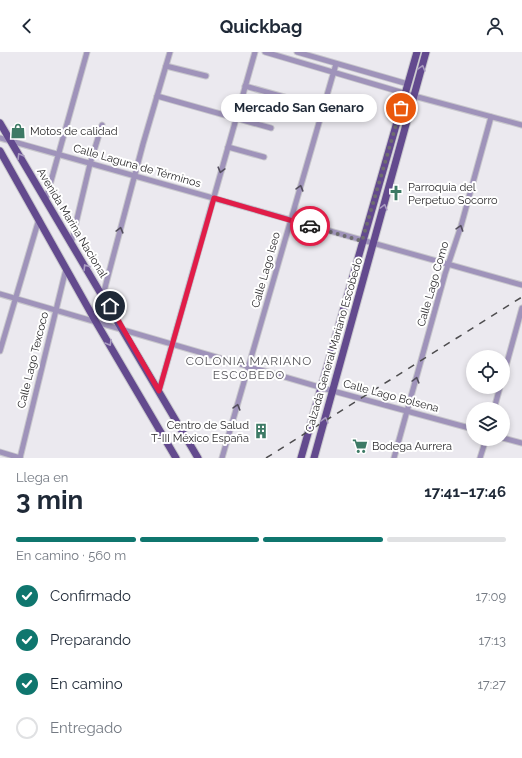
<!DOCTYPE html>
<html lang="es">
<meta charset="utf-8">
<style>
:root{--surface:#fff;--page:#f6f6f7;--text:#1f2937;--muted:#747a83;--line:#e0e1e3;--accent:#0f766e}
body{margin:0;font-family:Raleway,sans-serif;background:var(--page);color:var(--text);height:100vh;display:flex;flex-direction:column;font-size:15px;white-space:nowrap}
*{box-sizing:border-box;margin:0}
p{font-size:13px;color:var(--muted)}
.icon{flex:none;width:22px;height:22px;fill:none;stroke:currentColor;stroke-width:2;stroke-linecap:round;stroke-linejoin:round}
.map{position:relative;height:406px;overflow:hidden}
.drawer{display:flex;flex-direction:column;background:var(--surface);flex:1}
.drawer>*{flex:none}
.tools{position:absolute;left:466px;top:298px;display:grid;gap:8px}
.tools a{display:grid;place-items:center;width:44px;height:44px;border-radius:50%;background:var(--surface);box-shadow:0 2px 6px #0003;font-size:20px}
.pin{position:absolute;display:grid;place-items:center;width:34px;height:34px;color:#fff;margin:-17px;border:2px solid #fff;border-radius:50%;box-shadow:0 1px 4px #0007}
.courier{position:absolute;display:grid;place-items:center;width:40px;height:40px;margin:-20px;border:3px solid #e11d48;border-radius:50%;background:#fff;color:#222;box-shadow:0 1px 5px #0007}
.bubble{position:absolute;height:28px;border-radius:14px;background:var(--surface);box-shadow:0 2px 6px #0003;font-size:13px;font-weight:700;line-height:28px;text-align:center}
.head em{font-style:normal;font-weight:700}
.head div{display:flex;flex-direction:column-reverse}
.head{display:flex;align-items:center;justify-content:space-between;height:68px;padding:0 16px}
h1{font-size:26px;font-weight:700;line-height:30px}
.bar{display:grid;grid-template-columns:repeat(4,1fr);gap:6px 4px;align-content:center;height:48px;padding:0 16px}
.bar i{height:5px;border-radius:3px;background:var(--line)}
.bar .on{background:var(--accent)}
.bar p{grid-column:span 4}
ol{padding:0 16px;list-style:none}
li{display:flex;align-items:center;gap:12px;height:44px}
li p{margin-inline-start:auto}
li .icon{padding:4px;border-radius:50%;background:var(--accent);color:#fff;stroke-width:4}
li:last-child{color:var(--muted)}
li i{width:22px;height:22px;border:2px solid var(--line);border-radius:50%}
header{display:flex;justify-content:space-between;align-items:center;height:52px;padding:0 16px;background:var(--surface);font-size:18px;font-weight:700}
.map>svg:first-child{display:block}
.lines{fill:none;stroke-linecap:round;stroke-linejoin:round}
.minor-casing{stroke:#c8c7cc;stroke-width:7}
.major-casing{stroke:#c8c7cc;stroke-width:9}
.minor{stroke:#9f93ba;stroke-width:5}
.major{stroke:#634a8e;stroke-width:7}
.rail{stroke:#4e4d4f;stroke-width:1.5;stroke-dasharray:7 7;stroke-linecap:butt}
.oneway{stroke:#a99bc1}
.oneway2{stroke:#544f5e}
.done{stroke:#6e6d70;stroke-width:4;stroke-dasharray:0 7.2}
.route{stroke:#e11d48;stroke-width:5}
.labels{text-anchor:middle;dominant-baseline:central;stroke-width:4;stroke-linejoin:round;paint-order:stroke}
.poi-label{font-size:11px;fill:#2b2a2c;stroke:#fff;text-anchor:start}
.street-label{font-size:11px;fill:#2b2a2c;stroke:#fff}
.neighbourhood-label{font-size:12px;letter-spacing:1px;fill:#555459;stroke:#fff}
</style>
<header><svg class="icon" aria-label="back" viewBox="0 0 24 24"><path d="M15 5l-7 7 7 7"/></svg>Quickbag<svg class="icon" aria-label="person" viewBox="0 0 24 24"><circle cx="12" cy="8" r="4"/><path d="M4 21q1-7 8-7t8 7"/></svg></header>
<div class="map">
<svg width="522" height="406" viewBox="0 0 522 406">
<rect width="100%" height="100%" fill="#ebe9ef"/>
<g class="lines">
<g class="minor-casing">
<g id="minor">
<path d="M265 0 414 44 522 73"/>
<path d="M297 0 408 32"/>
<path d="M166 14 206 24"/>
<path d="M245 34 324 56"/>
<path d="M157 44 271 76"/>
<path d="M0 86 522 233"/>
<path d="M228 95 264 105"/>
<path d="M46 147 87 0"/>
<path d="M71 192 90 112 102 73"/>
<path d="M0 242 333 339 473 377"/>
<path d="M103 243 143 92 170 0"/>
<path d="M0 299 39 167"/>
<path d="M503 325 522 256"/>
<path d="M159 339 255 0"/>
<path d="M494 357 500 335"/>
<path d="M503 386 522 391"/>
<path d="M0 400 20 406"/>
<path d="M20 406 66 217"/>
<path d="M222 406 336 12"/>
<path d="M394 406 445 222 461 174 491 65"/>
<path d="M480 406 486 387"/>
</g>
</g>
<g class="major-casing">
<g id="major">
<path d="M0 71C66 183 133 294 198 406"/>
<path d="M0 99 96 270 176 406"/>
<path d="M301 406 417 0"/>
<path d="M314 406 426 0"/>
</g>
</g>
<use href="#minor" class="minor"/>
<use href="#major" class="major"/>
<path class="rail" d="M266 406 522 245"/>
</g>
<defs><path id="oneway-chevron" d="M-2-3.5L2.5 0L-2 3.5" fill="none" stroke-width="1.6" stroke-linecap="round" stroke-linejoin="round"/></defs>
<g class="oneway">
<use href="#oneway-chevron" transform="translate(422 16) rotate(-74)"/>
<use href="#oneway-chevron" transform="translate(20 104) rotate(-121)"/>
<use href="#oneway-chevron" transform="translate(384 155) rotate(-75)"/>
<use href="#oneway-chevron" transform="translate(86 215) rotate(-122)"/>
<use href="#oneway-chevron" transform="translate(109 291) rotate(60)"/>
<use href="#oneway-chevron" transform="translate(325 368) rotate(-74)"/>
</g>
<g class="oneway2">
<use href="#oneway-chevron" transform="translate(221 118) rotate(105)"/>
<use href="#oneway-chevron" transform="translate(300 136) rotate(-74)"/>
<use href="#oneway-chevron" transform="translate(460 176) rotate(-72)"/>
<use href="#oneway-chevron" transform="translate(120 178) rotate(-75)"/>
<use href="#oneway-chevron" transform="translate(416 328) rotate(-75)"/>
<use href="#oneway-chevron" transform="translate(237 355) rotate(-74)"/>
</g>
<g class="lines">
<path class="done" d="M310 174 362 189 401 56"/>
<path class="route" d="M110 254 159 339 214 146 310 174"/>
</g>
<defs>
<g id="shop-bare" transform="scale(1.2)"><path d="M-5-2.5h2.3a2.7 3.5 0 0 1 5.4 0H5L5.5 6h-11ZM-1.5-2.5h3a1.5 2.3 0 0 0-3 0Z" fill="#3d7a65" stroke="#fff" stroke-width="2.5" paint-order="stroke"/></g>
<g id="church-bare" transform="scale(1.2)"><path d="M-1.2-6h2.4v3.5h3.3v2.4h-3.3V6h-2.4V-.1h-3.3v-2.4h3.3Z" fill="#3d7a65" stroke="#fff" stroke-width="2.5" paint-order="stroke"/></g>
<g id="building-bare" transform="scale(1.2)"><path d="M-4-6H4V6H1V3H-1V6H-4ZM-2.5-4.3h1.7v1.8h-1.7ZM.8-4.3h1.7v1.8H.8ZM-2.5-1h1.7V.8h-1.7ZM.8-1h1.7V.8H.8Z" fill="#3d7a65" stroke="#fff" stroke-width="2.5" paint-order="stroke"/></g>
<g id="supermarket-bare" transform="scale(1.2)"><path d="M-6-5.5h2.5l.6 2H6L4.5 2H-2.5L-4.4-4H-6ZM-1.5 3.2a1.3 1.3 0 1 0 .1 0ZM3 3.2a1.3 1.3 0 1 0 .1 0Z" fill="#3d7a65" stroke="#fff" stroke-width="2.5" paint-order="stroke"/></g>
</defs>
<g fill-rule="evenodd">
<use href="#shop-bare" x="18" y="79"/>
<use href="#church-bare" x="396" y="141"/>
<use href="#building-bare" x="261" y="379"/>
<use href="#supermarket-bare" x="360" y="394"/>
</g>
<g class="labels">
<g class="poi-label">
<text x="30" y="79">Motos de calidad</text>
<text x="408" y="135">Parroquia del<tspan x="408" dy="13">Perpetuo Socorro</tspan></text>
<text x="249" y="373" text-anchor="end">Centro de Salud<tspan x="249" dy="13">T-III México España</tspan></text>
<text x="372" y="394">Bodega Aurrera</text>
</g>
<g class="street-label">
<text transform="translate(137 114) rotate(16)">Calle Laguna de Términos</text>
<text transform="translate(72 171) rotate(59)">Avenida Marina Nacional</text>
<text transform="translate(266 218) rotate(-74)">Calle Lago Iseo</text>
<text transform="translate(433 232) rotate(-74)">Calle Lago Como</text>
<text transform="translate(334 293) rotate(-74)">Calzada General Mariano Escobedo</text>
<text transform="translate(33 308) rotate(-76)">Calle Lago Texcoco</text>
<text transform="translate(391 344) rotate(15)">Calle Lago Bolsena</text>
</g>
<g class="neighbourhood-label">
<text x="249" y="309">COLONIA MARIANO<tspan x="249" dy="14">ESCOBEDO</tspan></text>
</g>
</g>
</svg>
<div class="tools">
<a><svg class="icon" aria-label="locate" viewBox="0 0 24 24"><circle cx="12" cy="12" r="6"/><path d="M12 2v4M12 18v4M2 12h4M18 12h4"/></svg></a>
<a><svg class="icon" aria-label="layers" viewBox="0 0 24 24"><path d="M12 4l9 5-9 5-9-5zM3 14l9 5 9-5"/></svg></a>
</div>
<div class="pin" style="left:401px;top:56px;background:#ea580c"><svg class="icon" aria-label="bag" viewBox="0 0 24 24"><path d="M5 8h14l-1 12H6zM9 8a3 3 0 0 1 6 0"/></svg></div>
<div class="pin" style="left:110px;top:254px;background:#1f2937"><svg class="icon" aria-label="home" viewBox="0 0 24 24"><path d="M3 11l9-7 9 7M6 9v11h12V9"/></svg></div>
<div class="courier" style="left:310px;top:174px"><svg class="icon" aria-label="car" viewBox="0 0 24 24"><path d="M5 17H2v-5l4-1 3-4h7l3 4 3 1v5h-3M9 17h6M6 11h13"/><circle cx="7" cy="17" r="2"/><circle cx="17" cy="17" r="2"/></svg></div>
<div class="bubble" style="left:221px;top:42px;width:156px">Mercado San Genaro</div>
</div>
<section class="drawer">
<div class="head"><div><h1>3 min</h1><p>Llega en</p></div><em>17:41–17:46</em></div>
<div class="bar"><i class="on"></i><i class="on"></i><i class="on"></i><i></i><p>En camino · 560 m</p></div>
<ol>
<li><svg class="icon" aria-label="check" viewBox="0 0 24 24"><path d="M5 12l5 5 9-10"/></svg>Confirmado<p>17:09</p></li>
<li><svg class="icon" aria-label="check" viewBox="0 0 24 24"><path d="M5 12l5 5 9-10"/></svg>Preparando<p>17:13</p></li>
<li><svg class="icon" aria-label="check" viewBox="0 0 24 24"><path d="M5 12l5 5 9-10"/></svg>En camino<p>17:27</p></li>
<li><i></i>Entregado</li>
</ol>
</section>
